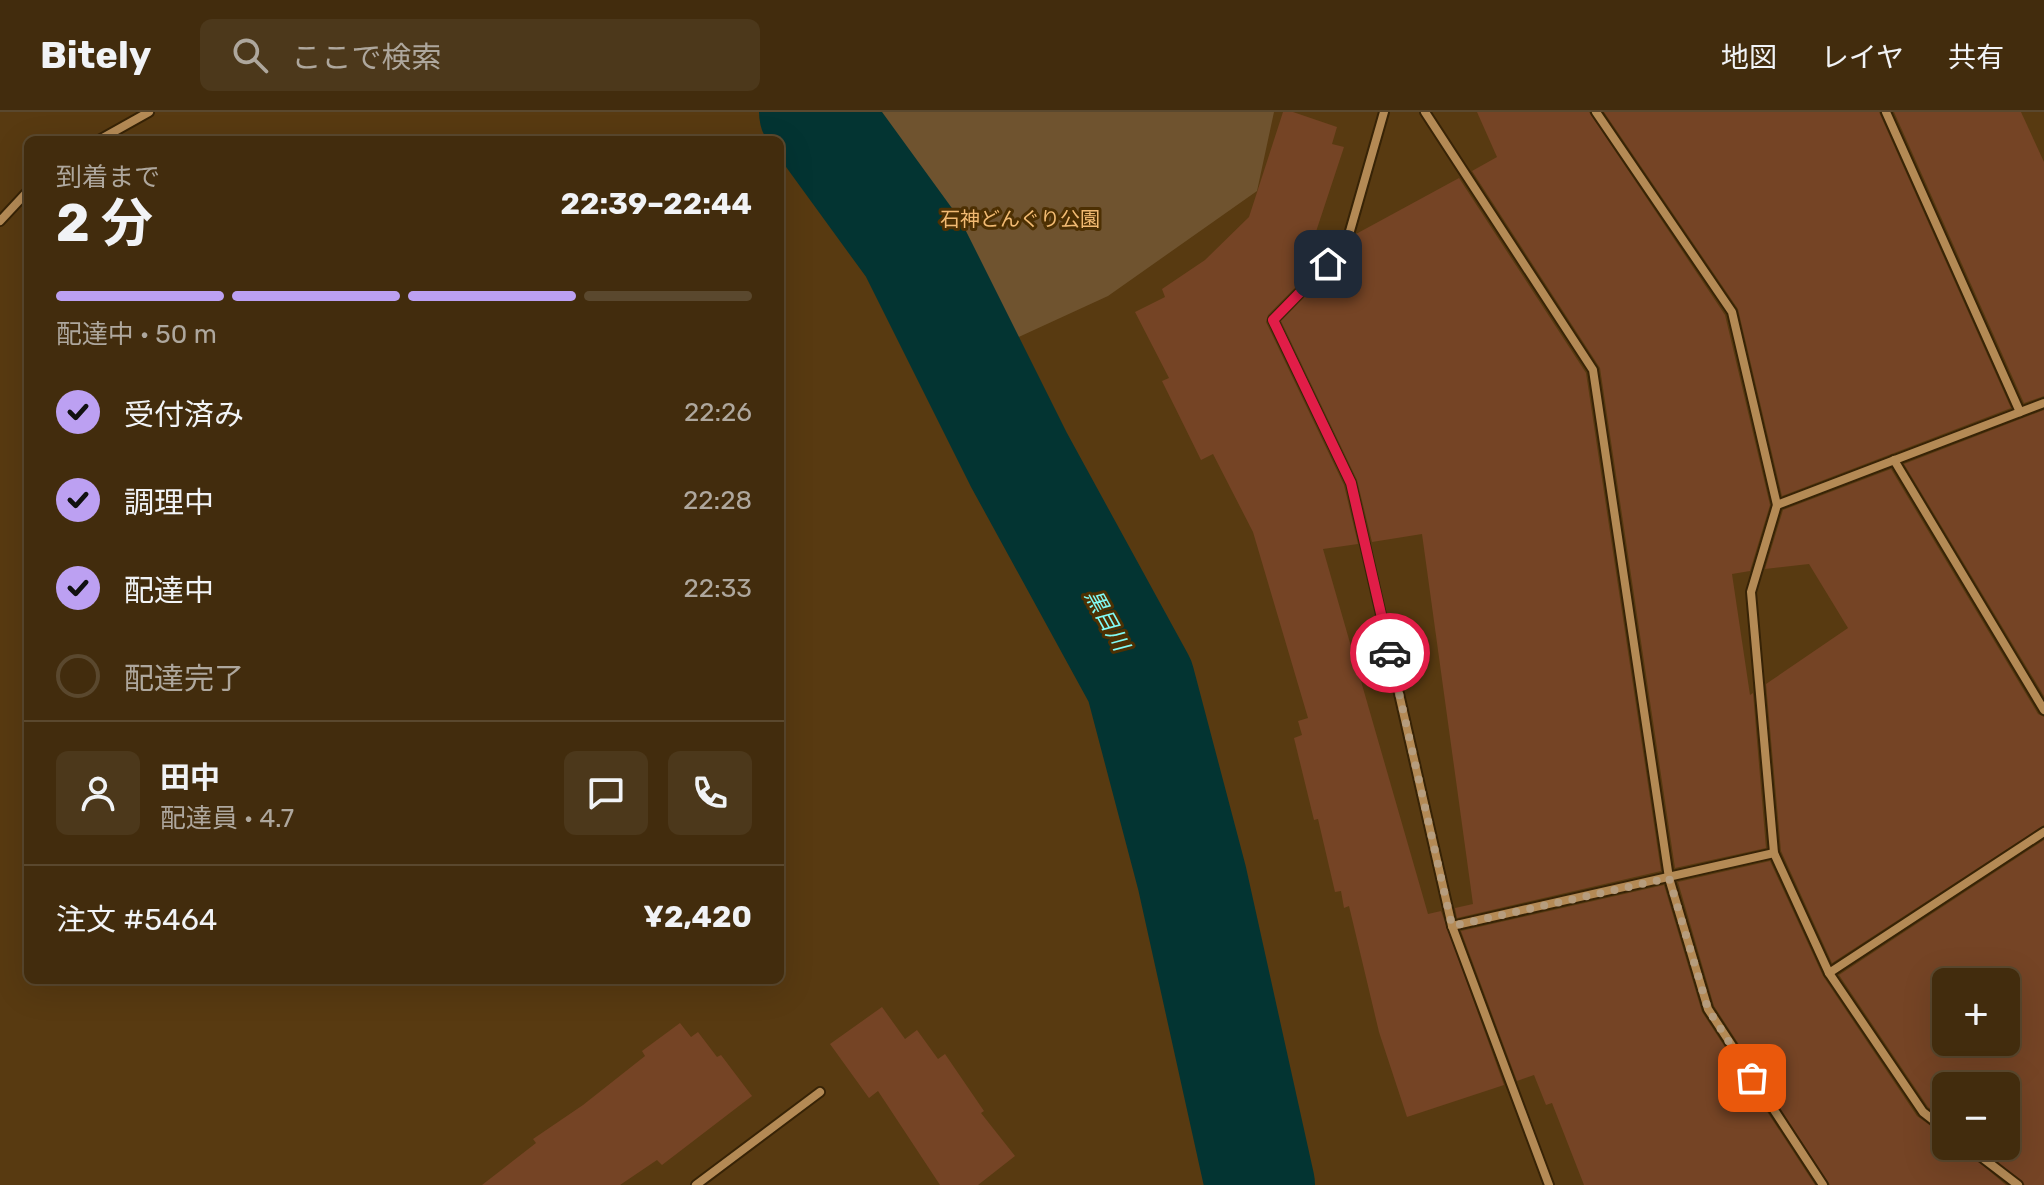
<!DOCTYPE html>
<html lang="ja">
<meta charset="utf-8">
<style>
:root{--surface:#422c0d;--page:#4c381b;--text:#f1f3f6;--muted:#aea79d;--line:#5a482e;--accent:#bca0f2}
body{margin:0;font-family:Rubik,"Noto Sans JP",sans-serif;background:var(--page);color:var(--text);height:100vh;display:flex;flex-direction:column;font-size:30px;white-space:nowrap}
*{box-sizing:border-box;margin:0}
p{font-size:26px;color:var(--muted)}
.icon{flex:none;width:44px;height:44px;fill:none;stroke:currentColor;stroke-width:2;stroke-linecap:round;stroke-linejoin:round}
.map{position:relative;flex:1;overflow:hidden}
.drawer{position:absolute;left:24px;top:24px;width:760px;height:848px;display:flex;flex-direction:column;background:var(--surface);border-radius:12px;box-shadow:0 8px 32px #0002,0 0 0 2px var(--line)}
.drawer>*{flex:none}
.fabs{position:absolute;left:1932px;top:856px;display:grid;gap:16px}
.fabs a{display:grid;place-items:center;width:88px;height:88px;border-radius:12px;background:var(--surface);box-shadow:0 8px 32px #0002,0 0 0 2px var(--line);font-size:40px}
.pin{position:absolute;display:grid;place-items:center;width:68px;height:68px;color:#fff;margin:-34px;border-radius:16px;box-shadow:0 4px 12px #0006}
.courier{position:absolute;display:grid;place-items:center;width:80px;height:80px;margin:-40px;border:6px solid #e11d48;border-radius:50%;background:#fff;color:#222;box-shadow:0 2px 10px #0007}
.headline em{font-style:normal;font-weight:700}
.headline div{display:flex;flex-direction:column-reverse}
.headline{display:flex;align-items:center;justify-content:space-between;height:136px;padding:0 32px}
h1{font-size:52px;font-weight:700;line-height:60px}
.bar{display:grid;grid-template-columns:repeat(4,1fr);gap:12px 8px;align-content:center;height:96px;padding:0 32px}
.bar i{height:10px;border-radius:6px;background:var(--line)}
.bar .current{background:var(--accent)}
.bar p{grid-column:span 4}
.line{display:flex;align-items:center;gap:20px;padding:0 32px;border-top:2px solid var(--line)}
.line div{flex:1}
.round{display:grid;place-items:center;flex:none;width:84px;height:84px;border-radius:12px;background:var(--page)}
ol{padding:0 32px;list-style:none}
li{display:flex;align-items:center;gap:24px;height:88px}
li p{margin-inline-start:auto}
li .icon{padding:8px;border-radius:50%;background:var(--accent);color:#111;stroke-width:4}
li:last-child{color:var(--muted)}
li i{width:44px;height:44px;border:4px solid var(--line);border-radius:50%}
header{display:flex;align-items:center;gap:48px;box-sizing:border-box;height:112px;padding:0 40px;background:var(--surface);border-bottom:2px solid var(--line)}
header strong{font-size:38px}
nav{display:flex;gap:44px;margin-inline-start:auto;font-size:28px}
.search{width:560px;height:72px;background:var(--page);display:flex;align-items:center;gap:20px;box-sizing:border-box;padding:0 28px;border-radius:12px;color:var(--muted);font-size:30px}
.map>svg:first-child{display:block}
.green{fill:#6f532f}
.lines{fill:none;stroke-linecap:round;stroke-linejoin:round}
.river{stroke:#033432;stroke-width:110}
.building{fill:#754425;fill-rule:evenodd}
.street-casing{stroke:#372306;stroke-width:12}
.street{stroke:#b48a55;stroke-width:8}
.done{stroke:#b69d7e;stroke-width:8;stroke-dasharray:0 14.4}
.route{stroke:#e11d48;stroke-width:10}
.labels{text-anchor:middle;dominant-baseline:central;stroke-width:6;stroke-linejoin:round;paint-order:stroke}
.park-label{font-size:20px;fill:#f2ba72;stroke:#4d3003}
.water-label{font-size:22px;font-style:italic;fill:#81fcf7;stroke:#4d3003}
</style>
<header>
<strong>Bitely</strong>
<div class="search"><svg class="icon" aria-label="search" viewBox="0 0 24 24"><circle cx="10" cy="10" r="6"/><path d="M15 15l6 6"/></svg>ここで検索</div>
<nav><a>地図</a><a>レイヤ</a><a>共有</a></nav>
</header>
<div class="map">
<svg width="2044" height="1073" viewBox="0 0 2044 1073">
<rect width="100%" height="100%" fill="#583a11"/>
<path class="green" d="M814 0H1274L1257 79 1108 184 969 248 913 136Z"/>
<g class="lines">
<path class="river" d="M814 0 913 136 1019 348 1140 569 1192 766 1260 1073"/>
</g>
<g class="building">
<path d="M1283 0H1293L1337 15 1332 32 1344 35 1306 150 1336 134 1268 203 1266 210 1344 373 1358 432 1323 437 1428 802 1441 799 1504 973 1407 1005 1379 920 1349 794 1344 796 1341 779 1335 780 1318 707 1314 708 1294 626 1302 623 1298 609 1308 606 1253 420 1213 342 1201 348 1162 269 1169 266 1135 200 1165 185 1162 177 1205 148 1249 105Z"/>
<path d="M1477 0H1589L1725 203 1770 393 1750 459 1732 462 1750 583 1753 581 1766 736 1675 756 1600 256 1472 59 1497 45Z"/>
<path d="M1604 0H1879L2011 296 1782 384 1738 197Z"/>
<path d="M1894 0H2021L2044 50V284L2024 291Z"/>
<path d="M1459 66 1586 261 1661 759 1457 806 1455 796 1473 792 1422 422 1372 430 1357 368 1281 209 1351 138 1356 122Z"/>
<path d="M2044 298V584L1904 352Z"/>
<path d="M1891 357 2038 602 2044 605V713L1832 851 1781 739 1766 572 1848 516 1809 452 1765 457 1783 398Z"/>
<path d="M2044 728V1073H2025L1979 1034H2006V974H1946V1009L1928 995 1839 863ZM1946 870H2006V930H1946Z"/>
<path d="M1770 749 1823 864 1917 1004 1946 1025V1034H1960L2006 1073H1830L1714 894 1678 770Z"/>
<path d="M1664 773 1702 900 1815 1073H1584L1552 991 1546 993 1534 963 1517 969 1461 819Z"/>
<path d="M882 895 905 927 917 918 938 947 945 942 984 999 981 1001 1015 1044 978 1073H940L878 979 869 986 830 932Z"/>
<path d="M680 911 691 925 698 920 717 945 721 943 752 984 662 1053 657 1048 620 1073H482L536 1031 533 1027 583 993 645 944 642 939Z"/>
</g>
<g class="lines">
<g class="street-casing">
<g id="street">
<path d="M1384 0 1346 133 1273 208 1351 371 1452 814 1549 1073"/>
<path d="M1425 0 1593 258 1669 766 1708 897 1823 1073"/>
<path d="M1596 0 1732 200 1777 393 1751 480 1774 741 1829 861 1923 1000 1946 1018"/>
<path d="M1886 0 2020 300"/>
<path d="M99 28 149 0"/>
<path d="M0 109 28 79"/>
<path d="M1894 348 2044 598"/>
<path d="M1777 393 2044 291"/>
<path d="M1452 814 1774 741"/>
<path d="M1829 861 2044 720"/>
<path d="M1967 1034 2018 1073"/>
<path d="M696 1073 820 980"/>
</g>
</g>
<use href="#street" class="street"/>
</g>
<g class="lines">
<path class="done" d="M1390 541 1452 814 1669 766 1708 897 1752 966"/>
<path class="route" d="M1328 152 1273 208 1351 371 1390 541"/>
</g>
<g class="labels">
<g class="park-label">
<text x="1020" y="107">石神どんぐり公園</text>
</g>
<g class="water-label">
<text transform="translate(1107 508) rotate(61)">黒目川</text>
</g>
</g>
</svg>
<div class="fabs">
<a>+</a>
<a>−</a>
</div>
<div class="pin" style="left:1752px;top:966px;background:#ea580c"><svg class="icon" aria-label="bag" viewBox="0 0 24 24"><path d="M5 8h14l-1 12H6zM9 8a3 3 0 0 1 6 0"/></svg></div>
<div class="pin" style="left:1328px;top:152px;background:#1f2937"><svg class="icon" aria-label="home" viewBox="0 0 24 24"><path d="M3 11l9-7 9 7M6 9v11h12V9"/></svg></div>
<div class="courier" style="left:1390px;top:541px"><svg class="icon" aria-label="car" viewBox="0 0 24 24"><path d="M5 17H2v-5l4-1 3-4h7l3 4 3 1v5h-3M9 17h6M6 11h13"/><circle cx="7" cy="17" r="2"/><circle cx="17" cy="17" r="2"/></svg></div>
<section class="drawer">
<div class="headline"><div><h1>2 分</h1><p>到着まで</p></div><em>22:39–22:44</em></div>
<div class="bar"><i class="current"></i><i class="current"></i><i class="current"></i><i></i><p>配達中 · 50 m</p></div>
<ol>
<li><svg class="icon" aria-label="check" viewBox="0 0 24 24"><path d="M5 12l5 5 9-10"/></svg>受付済み<p>22:26</p></li>
<li><svg class="icon" aria-label="check" viewBox="0 0 24 24"><path d="M5 12l5 5 9-10"/></svg>調理中<p>22:28</p></li>
<li><svg class="icon" aria-label="check" viewBox="0 0 24 24"><path d="M5 12l5 5 9-10"/></svg>配達中<p>22:33</p></li>
<li><i></i>配達完了</li>
</ol>
<div class="line" style="height:144px"><a class="round"><svg class="icon" aria-label="person" viewBox="0 0 24 24"><circle cx="12" cy="8" r="4"/><path d="M4 21q1-7 8-7t8 7"/></svg></a><div><b>田中</b><p>配達員 · 4.7</p></div><a class="round"><svg class="icon" aria-label="chat" viewBox="0 0 24 24"><path d="M4 5h16v11H9l-5 4z"/></svg></a><a class="round"><svg class="icon" aria-label="phone" viewBox="0 0 24 24"><path d="M5 4h4l2 5-3 2q2 4 5 5l2-3 5 2v4C11 20 4 13 5 4z"/></svg></a></div>
<div class="line" style="height:104px"><div>注文 #5464</div><b>¥2,420</b></div>
</section>
</div>
